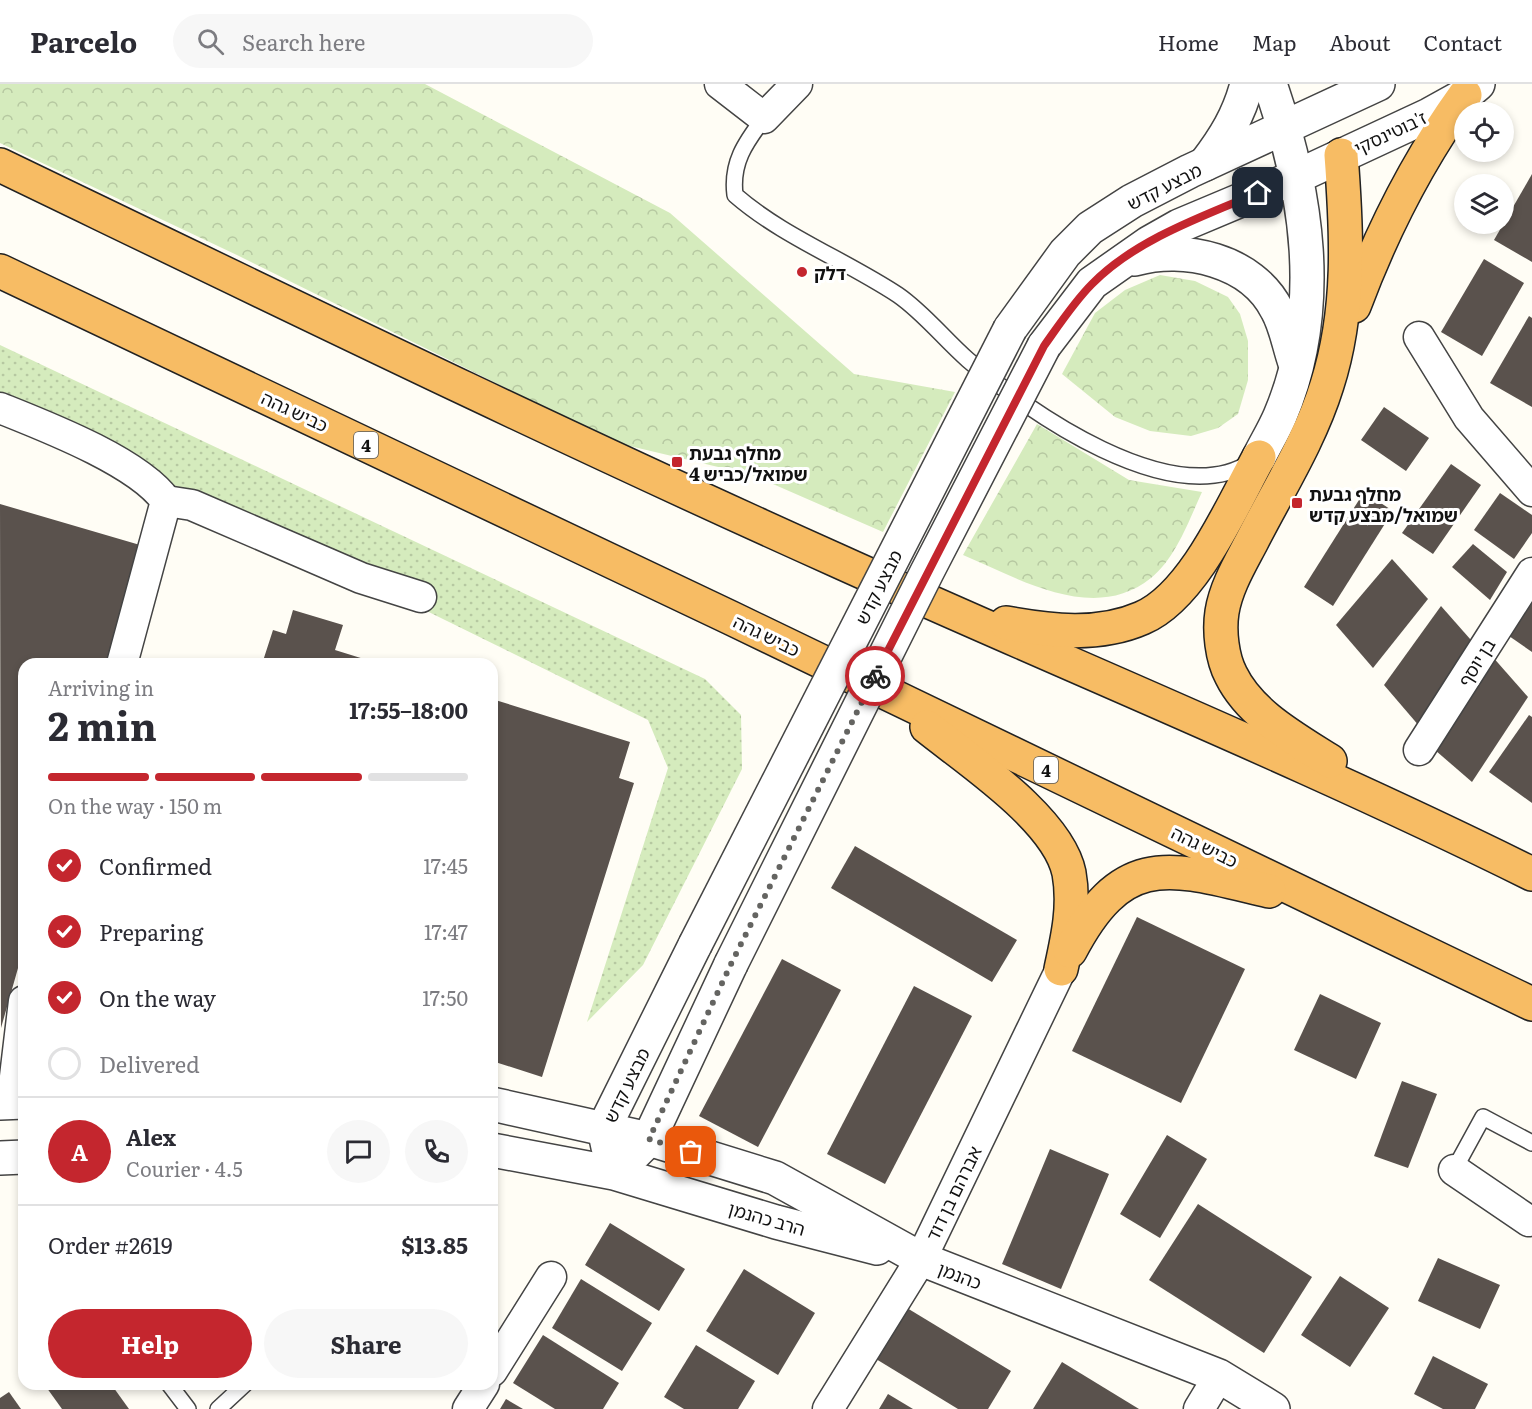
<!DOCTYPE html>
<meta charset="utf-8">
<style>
:root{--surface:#fff;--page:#f7f7f7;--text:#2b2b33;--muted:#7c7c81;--line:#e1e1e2;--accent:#c4262e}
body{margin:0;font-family:Literata,"Noto Sans Hebrew",serif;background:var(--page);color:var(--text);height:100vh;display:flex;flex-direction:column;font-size:22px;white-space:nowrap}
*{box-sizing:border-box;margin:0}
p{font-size:20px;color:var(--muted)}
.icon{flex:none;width:33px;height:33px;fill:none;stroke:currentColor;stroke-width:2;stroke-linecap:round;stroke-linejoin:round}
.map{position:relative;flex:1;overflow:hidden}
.panel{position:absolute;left:18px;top:574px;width:480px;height:732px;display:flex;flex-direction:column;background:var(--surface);border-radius:18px;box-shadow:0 3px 9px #0003}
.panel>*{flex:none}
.tools{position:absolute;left:1454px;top:18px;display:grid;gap:12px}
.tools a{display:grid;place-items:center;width:60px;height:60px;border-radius:50%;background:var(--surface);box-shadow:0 3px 9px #0003;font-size:30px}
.pin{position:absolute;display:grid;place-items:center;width:51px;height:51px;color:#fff;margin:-26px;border-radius:12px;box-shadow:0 3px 9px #0006}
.courier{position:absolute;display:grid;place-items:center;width:60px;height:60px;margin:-30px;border:4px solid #c4262e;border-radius:50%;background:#fff;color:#222;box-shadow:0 2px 8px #0007}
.head em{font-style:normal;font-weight:700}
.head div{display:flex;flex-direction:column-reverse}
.head{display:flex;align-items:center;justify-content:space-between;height:102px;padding:0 30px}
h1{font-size:39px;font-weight:700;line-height:45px}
.bar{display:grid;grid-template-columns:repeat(4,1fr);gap:9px 6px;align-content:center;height:72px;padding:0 30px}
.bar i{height:8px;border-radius:4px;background:var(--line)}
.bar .active{background:var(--accent)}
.bar p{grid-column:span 4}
.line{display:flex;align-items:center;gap:15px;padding:0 30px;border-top:2px solid var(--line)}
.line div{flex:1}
.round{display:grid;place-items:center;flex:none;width:63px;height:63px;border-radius:32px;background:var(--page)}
ol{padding:0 30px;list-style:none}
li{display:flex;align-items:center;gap:18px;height:66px}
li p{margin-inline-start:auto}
li .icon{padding:6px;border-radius:50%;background:var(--accent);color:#fff;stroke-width:4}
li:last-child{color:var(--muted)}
li i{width:33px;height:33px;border:3px solid var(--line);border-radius:50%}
.button{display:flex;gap:12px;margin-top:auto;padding:12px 30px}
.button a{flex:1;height:69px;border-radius:36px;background:var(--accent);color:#fff;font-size:24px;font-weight:700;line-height:69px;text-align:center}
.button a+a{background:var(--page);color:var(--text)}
header{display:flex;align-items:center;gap:36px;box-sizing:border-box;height:84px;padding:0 30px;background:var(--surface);border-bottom:2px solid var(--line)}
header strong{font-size:28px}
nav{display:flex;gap:33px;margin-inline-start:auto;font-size:21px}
.search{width:420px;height:54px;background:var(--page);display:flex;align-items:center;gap:15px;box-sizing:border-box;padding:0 21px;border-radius:33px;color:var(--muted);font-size:22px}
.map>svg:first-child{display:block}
.grass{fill:url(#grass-dots)}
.park{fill:url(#park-crowns)}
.building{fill:#5a524d}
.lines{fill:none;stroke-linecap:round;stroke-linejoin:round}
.service-casing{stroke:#444;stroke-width:18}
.minor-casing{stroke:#444;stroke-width:33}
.tertiary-casing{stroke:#444;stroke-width:36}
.trunk-casing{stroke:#222;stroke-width:36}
.service{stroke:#fff;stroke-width:15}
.minor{stroke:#fff;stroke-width:30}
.tertiary{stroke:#fff;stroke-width:33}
.trunk{stroke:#f7bc64;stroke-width:33}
.tertiary-bridge-casing{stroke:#444;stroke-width:36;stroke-linecap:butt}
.tertiary-bridge{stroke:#fff;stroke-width:33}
.done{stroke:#646461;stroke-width:6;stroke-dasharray:0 10.8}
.route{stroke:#c4262e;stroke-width:8}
.poi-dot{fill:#c4262e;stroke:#fff;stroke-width:2}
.labels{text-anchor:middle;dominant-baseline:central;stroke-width:6;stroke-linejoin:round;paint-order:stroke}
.shield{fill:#fff;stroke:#585858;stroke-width:1.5}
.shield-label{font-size:16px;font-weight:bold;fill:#111}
.street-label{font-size:18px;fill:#111;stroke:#fff}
.poi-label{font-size:18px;font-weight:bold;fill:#111;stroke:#fff;text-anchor:start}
</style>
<header>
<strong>Parcelo</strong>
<div class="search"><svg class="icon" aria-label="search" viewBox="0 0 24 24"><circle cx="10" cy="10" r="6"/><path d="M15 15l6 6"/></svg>Search here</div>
<nav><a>Home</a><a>Map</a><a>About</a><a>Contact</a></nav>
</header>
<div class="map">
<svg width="1532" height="1325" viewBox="0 0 1532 1325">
<defs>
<pattern id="grass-dots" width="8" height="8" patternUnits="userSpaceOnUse" patternTransform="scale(1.5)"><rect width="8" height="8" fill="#d5ebbd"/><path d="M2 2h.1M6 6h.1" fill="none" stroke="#b6c8a1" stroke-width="1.8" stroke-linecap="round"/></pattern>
<pattern id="park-crowns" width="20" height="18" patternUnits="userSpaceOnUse" patternTransform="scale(1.5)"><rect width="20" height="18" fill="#d5ebbd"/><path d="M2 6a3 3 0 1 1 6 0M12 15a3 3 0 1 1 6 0" fill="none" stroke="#b6c8a1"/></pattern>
</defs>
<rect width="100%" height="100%" fill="#fffdf5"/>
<path class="grass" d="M0 261 705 595 741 631 742 685 643 881 587 938 668 684 648 636 0 317Z"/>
<g class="park">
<path d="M0 0H425L670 129 854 290 955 308 883 448 752 391 617 359 239 172 0 59Z"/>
<path d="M1160 191 1195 197 1228 213 1240 230 1248 257V296L1238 330 1218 344 1191 352 1150 347 1115 333 1062 290 1095 229 1125 206Z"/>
<path d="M1037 340 1129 396 1202 408C1189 436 1176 474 1151 494 1094 540 1020 495 963 471Z"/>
</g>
<g class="building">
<path d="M1532 90V178L1494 156Z"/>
<path d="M1484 175 1524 199 1482 272 1441 248Z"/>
<path d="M1529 232 1532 234V323L1490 299Z"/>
<path d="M1384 323 1429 354 1406 387 1361 356Z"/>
<path d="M1451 380 1481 401 1433 470 1402 449Z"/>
<path d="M1364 408 1393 427 1333 522 1304 503Z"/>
<path d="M1500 409 1532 431V449L1514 475 1474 446Z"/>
<path d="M0 420 140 461 106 580H24V863L1 944Z"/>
<path d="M1473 460 1507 488 1490 516 1452 483Z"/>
<path d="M1392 475 1428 515 1373 584 1336 541Z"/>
<path d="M1532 519V568L1509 552Z"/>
<path d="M1441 522 1478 564 1420 643 1384 601Z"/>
<path d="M293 526 343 541 335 566 380 580H262L273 546 286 550Z"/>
<path d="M1491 571 1528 613 1472 698 1428 660Z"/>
<path d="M492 615 630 658 619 694 634 699 542 993 492 977Z"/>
<path d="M1529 631 1532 633V719L1489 688Z"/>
<path d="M855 762 1017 856 992 898 831 804Z"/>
<path d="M1137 833 1245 885 1181 1019 1072 967Z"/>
<path d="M782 875 841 906 758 1063 699 1032Z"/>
<path d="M914 902 972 932 885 1100 827 1070Z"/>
<path d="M1320 910 1381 939 1356 995 1294 966Z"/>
<path d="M1402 997 1437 1010 1408 1084 1374 1072Z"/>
<path d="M1167 1051 1207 1075 1160 1154 1120 1130Z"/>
<path d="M1050 1065 1109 1090 1061 1205 1002 1180Z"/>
<path d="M1198 1120 1312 1193 1264 1269 1149 1196Z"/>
<path d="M610 1139 685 1185 659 1227 585 1181Z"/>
<path d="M1438 1174 1500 1201 1480 1245 1418 1217Z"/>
<path d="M744 1185 815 1229 778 1291 706 1247Z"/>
<path d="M1340 1192 1389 1224 1350 1283 1301 1251Z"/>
<path d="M581 1195 652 1239 622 1287 552 1244Z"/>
<path d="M907 1224 1011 1287 988 1325H958L876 1275Z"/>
<path d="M543 1251 619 1299 603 1325H555L513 1299Z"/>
<path d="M696 1261 755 1297 738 1325H684L664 1313Z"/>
<path d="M1433 1272 1488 1300 1475 1325H1443L1414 1310Z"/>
<path d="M1062 1278 1139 1325H1033Z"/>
<path d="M44 1300H111L129 1325H62Z"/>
<path d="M9 1308 21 1325H0V1314Z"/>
<path d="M888 1310 913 1325H879Z"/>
<path d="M506 1315 523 1325H500Z"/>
</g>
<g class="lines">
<g class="service-casing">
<g id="service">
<path d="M764 34C745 59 731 79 735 111 782 152 845 176 898 211 924 229 944 255 968 276 1027 327 1172 429 1251 378"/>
<path d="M1454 1086 1483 1033 1532 1059"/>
<path d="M169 1300 188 1325"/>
<path d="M218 1325 245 1300"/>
</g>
</g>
<g class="minor-casing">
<g id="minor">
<path d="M720 0 764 34 797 0"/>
<path d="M1419 253 1469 334 1532 407"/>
<path d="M0 324C45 342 139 378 166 417L122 580"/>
<path d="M166 417 192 421 361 494 421 513"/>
<path d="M1419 666 1532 489"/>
<path d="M12 1018 24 917"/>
<path d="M1454 1086 1529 1137"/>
<path d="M492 1287 551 1193"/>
<path d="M468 1325 484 1300"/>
<path d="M828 1325 921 1175 1061 885"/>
<path d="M1199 1325 1219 1292"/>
</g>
</g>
<g class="tertiary-casing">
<g id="tertiary">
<path d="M1205 80C1225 54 1239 31 1247 0"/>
<path d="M1135 175C1184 161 1252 176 1277 226 1286 242 1289 262 1295 279"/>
<path d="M1010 245 1065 169 1090 144 1132 117 1190 87 1378 0"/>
<path d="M1044 262 1092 199 1149 159 1179 142 1298 92 1429 31 1465 11 1478 0"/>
<path d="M1259 373C1266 359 1274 346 1280 332 1326 224 1307 107 1270 0"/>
<path d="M0 1019 24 1018"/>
<path d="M492 1020 649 1055 775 1094 921 1175 1219 1292 1273 1325"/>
<path d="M608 1063 604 1044 695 861"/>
<path d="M492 1066 614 1089 776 1138 877 1164"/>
<path d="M635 1069 649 1055 731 880"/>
<path d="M0 1074 24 1073"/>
</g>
</g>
<g class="trunk-casing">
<g id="trunk">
<path d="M0 81C278 215 555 350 836 476 1068 581 1304 677 1532 790"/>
<path d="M0 187 731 534 1532 920"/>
<path d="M1354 222C1382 147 1418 76 1465 11"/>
<path d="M1006 539C1050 547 1099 553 1142 534 1194 512 1233 420 1259 373"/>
<path d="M927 643C968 676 1058 735 1069 789 1075 822 1068 853 1061 885"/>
<path d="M1330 677C1294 654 1250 630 1231 591 1222 574 1219 547 1222 528 1226 503 1240 480 1252 457 1278 406 1310 356 1327 301 1351 226 1347 149 1341 71"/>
<path d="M1070 867C1124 764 1171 784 1269 807"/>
</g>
</g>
<use href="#service" class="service"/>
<use href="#minor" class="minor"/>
<use href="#tertiary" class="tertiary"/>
<use href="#trunk" class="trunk"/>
<g class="tertiary-bridge-casing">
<g id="tertiary-bridge">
<path d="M695 861 1010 245"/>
<path d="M731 880 927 488 1044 262"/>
</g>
</g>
<use href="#tertiary-bridge" class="tertiary-bridge"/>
</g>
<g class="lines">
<path class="done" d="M691 1068 649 1055 731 880 875 592"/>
<path class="route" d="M875 592 1044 262C1059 241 1074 218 1092 200 1135 156 1203 132 1258 109"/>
</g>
<g class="poi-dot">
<circle cx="802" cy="188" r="6"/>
<rect x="671" y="372" width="12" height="12" rx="3"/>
<rect x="1291" y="413" width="12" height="12" rx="3"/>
</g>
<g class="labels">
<g class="shield">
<rect x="354" y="348" width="24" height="26" rx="4.5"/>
<rect x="1034" y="673" width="24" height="26" rx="4.5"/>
</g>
<g class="shield-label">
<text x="366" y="361">4</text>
<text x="1046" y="686">4</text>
</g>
<g class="street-label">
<text transform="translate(1390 48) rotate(-25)">ז'בוטינסקי</text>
<text transform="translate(1164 102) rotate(-27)">מבצע קדש</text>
<text transform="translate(295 327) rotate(25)">כביש גהה</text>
<text transform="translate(878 503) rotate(-63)">מבצע קדש</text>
<text transform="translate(767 551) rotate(26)">כביש גהה</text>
<text transform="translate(1476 578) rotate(-58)">בן יוסף</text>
<text transform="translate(1205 762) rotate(26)">כביש גהה</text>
<text transform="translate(626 1001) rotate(-64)">מבצע קדש</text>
<text transform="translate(953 1109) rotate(-64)">אברהם בן דוד</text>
<text transform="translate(767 1134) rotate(16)">הרב כהנמן</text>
<text transform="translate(960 1191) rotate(21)">כהנמן</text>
</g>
<g class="poi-label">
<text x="814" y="188">דלק</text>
<text x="689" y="368">מחלף גבעת<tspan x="689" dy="21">שמואל/כביש 4</tspan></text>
<text x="1309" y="409">מחלף גבעת<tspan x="1309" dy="21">שמואל/מבצע קדש</tspan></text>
</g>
</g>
</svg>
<div class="tools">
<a><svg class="icon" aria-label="locate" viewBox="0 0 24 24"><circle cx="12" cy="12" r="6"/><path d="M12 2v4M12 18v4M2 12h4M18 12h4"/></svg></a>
<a><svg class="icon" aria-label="layers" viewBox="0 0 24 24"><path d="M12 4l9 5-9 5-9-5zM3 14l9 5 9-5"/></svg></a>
</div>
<div class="pin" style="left:691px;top:1068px;background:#ea580c"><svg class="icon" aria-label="bag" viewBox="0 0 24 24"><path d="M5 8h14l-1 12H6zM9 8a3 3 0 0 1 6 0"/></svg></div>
<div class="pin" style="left:1258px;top:109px;background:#1f2937"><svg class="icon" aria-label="home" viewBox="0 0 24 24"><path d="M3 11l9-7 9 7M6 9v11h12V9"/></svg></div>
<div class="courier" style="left:875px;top:592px"><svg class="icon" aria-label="bike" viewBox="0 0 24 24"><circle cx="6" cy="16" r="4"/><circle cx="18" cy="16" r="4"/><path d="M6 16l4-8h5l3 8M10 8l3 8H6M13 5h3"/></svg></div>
<section class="panel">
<div class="head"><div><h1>2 min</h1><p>Arriving in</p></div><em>17:55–18:00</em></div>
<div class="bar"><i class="active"></i><i class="active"></i><i class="active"></i><i></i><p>On the way · 150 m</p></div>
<ol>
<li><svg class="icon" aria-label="check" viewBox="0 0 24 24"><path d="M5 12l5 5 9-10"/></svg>Confirmed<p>17:45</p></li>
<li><svg class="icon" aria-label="check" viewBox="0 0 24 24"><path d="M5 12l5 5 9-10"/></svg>Preparing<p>17:47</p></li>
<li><svg class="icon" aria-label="check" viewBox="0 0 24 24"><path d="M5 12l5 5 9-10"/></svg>On the way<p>17:50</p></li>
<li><i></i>Delivered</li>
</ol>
<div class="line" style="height:108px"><b class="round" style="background:var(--accent);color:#fff">A</b><div><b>Alex</b><p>Courier · 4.5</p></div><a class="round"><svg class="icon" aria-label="chat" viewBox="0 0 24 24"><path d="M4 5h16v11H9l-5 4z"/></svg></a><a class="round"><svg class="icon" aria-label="phone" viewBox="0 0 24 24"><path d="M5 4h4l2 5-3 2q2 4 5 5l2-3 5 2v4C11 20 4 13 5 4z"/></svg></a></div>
<div class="line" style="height:78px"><div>Order #2619</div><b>$13.85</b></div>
<div class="button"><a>Help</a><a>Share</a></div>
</section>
</div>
